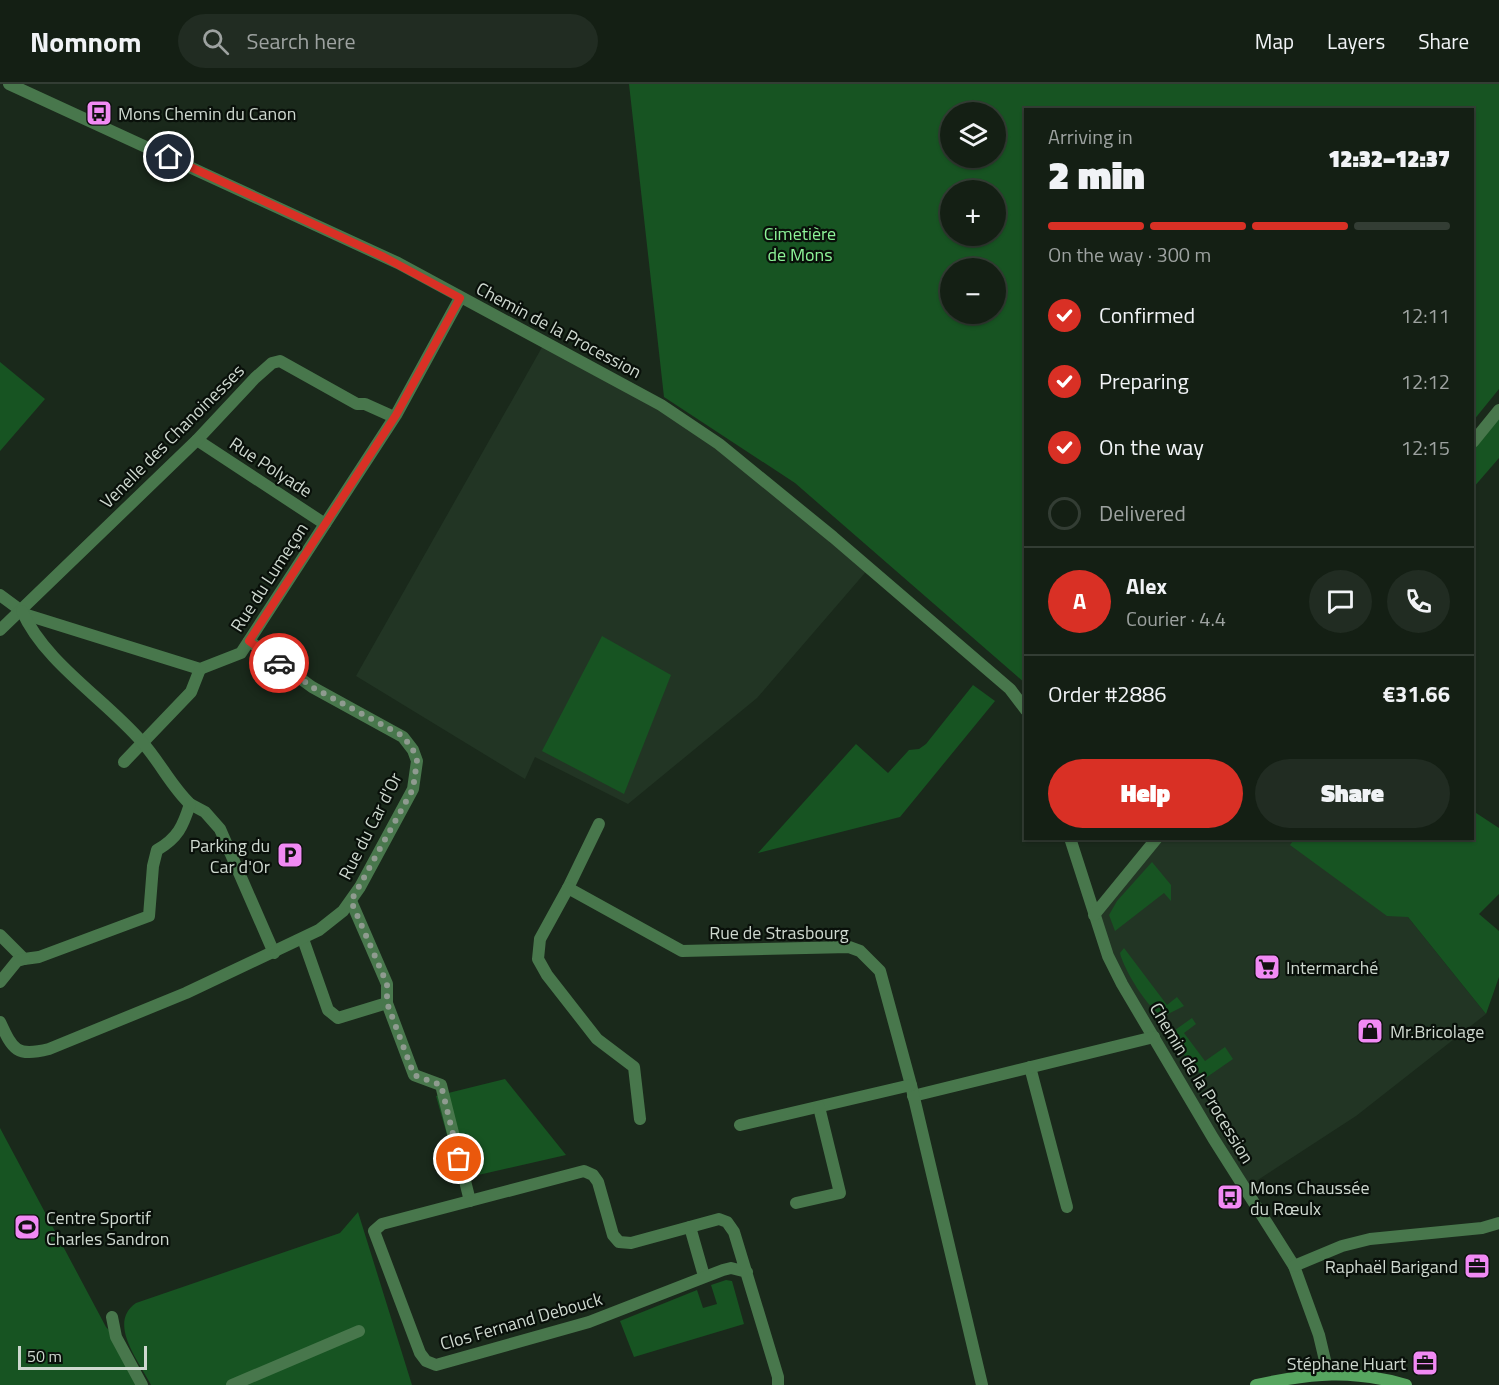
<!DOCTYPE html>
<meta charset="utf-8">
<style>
:root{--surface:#141f14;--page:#212c22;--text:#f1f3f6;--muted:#9da2a0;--line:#333d34;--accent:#d93025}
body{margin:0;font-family:"Titillium Web",sans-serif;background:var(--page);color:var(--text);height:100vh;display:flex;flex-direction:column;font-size:22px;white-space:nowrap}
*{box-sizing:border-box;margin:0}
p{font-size:20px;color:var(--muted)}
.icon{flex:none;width:33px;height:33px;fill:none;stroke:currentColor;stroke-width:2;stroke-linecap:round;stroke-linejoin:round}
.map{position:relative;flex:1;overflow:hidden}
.details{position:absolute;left:1024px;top:24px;width:450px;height:732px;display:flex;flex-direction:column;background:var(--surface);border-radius:0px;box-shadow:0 2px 4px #0004,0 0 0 2px var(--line)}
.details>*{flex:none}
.tools{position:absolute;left:940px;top:18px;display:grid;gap:12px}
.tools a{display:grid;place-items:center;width:66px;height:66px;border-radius:50%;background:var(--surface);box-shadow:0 2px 4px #0004,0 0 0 2px var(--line);font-size:30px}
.scale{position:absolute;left:18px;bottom:15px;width:129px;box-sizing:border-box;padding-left:6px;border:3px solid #ced8cf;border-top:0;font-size:16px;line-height:21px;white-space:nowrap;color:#ced8cf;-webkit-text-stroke:4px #09100a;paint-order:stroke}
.pin{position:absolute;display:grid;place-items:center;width:51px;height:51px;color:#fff;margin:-26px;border:3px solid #fff;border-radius:50%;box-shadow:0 2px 6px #0007}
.courier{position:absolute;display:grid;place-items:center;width:60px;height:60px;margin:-30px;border:4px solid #d93025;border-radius:50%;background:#fff;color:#222;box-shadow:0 2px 8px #0007}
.summary em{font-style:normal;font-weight:800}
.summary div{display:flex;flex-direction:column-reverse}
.summary{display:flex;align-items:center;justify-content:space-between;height:102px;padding:0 24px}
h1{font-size:39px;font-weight:800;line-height:45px}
.bar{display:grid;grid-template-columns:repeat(4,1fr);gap:9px 6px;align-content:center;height:72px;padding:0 24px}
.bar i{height:8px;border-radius:4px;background:var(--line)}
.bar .selected{background:var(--accent)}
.bar p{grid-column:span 4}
.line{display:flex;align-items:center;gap:15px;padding:0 24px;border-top:2px solid var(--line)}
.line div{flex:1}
.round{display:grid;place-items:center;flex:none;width:63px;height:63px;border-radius:32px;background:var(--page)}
ol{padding:0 24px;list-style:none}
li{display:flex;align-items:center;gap:18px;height:66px}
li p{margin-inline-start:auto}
li .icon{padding:6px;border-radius:50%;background:var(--accent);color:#fff;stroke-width:4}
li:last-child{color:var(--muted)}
li i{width:33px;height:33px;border:3px solid var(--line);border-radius:50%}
.action{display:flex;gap:12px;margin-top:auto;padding:12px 24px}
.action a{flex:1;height:69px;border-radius:36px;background:var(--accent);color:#fff;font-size:24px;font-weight:800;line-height:69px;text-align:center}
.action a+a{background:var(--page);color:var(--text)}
header{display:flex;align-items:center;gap:36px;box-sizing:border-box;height:84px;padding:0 30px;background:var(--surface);border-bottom:2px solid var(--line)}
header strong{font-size:28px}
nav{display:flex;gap:33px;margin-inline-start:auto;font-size:21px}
.search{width:420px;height:54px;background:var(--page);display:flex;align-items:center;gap:15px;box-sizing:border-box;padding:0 21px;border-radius:33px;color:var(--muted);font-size:22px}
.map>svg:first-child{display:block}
.built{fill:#223524}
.green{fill:#175422;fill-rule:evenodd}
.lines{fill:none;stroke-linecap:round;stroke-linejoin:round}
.street{stroke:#48774c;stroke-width:12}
.secondary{stroke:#57a660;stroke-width:12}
.done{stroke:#8f9b90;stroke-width:6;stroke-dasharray:0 10.8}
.route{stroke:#d93025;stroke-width:8}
.labels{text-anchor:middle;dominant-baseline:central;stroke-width:4.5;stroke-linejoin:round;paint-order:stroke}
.poi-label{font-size:18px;fill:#ced8cf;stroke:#09100a;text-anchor:start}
.park-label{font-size:18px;fill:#8df498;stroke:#09100a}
.street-label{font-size:18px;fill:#ced8cf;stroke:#09100a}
</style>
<header>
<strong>Nomnom</strong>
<div class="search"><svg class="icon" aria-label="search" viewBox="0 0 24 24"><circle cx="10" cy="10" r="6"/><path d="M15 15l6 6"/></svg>Search here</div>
<nav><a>Map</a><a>Layers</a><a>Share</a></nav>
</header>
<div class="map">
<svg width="1499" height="1301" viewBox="0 0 1499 1301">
<rect width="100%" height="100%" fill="#1a291b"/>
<g class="built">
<path d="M545 258 661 321 870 483 757 614 628 720 535 673 525 695 356 592Z"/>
<path d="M1157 755H1295L1408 833 1486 930 1356 1032 1244 1105 1154 953 1094 831Z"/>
</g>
<g class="green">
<path d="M629 0H1499V305L1473 337V26H1026V600L795 399 664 313ZM951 28H996V74H951ZM951 106H996V152H951ZM951 184H996V230H951Z"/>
<path d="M0 278 45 315 0 367Z"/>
<path d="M1499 326V374L1473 404V358Z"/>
<path d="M602 552 671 591 624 710 542 667Z"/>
<path d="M973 601 995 617 900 733 758 769 856 660 888 689 909 666 919 665 926 660Z"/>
<path d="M1473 727 1499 744V810L1479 830 1499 847V893L1486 930 1408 833 1387 832 1290 761 1295 754H1473Z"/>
<path d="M1152 778 1171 801V817L1164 809 1115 847 1109 831 1117 817Z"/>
<path d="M1124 864 1167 921 1177 913 1184 922 1164 932C1149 928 1123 884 1120 869Z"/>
<path d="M1192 934 1196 940 1184 949 1205 977 1225 963 1233 975 1207 993C1192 988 1176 961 1175 946Z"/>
<path d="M505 995 566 1071 465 1094 449 1058 436 1012Z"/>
<path d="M0 1044 106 1243 116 1253 142 1301H0Z"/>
<path d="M358 1128 412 1301H151C139 1277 107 1239 136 1219L340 1149Z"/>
<path d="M726 1196 732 1197 744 1240 634 1273 620 1237 697 1206 703 1224 717 1220 711 1201Z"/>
</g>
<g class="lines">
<g class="street">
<path d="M9 0 398 179 661 321 719 360 833 453 1010 605 1026 626"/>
<path d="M197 356 325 440"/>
<path d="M1473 358 1499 326"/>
<path d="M0 511 27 531 200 585 241 569 396 331 460 214"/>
<path d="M0 546 197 356 255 294 272 279 280 277 357 320H365L394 333"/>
<path d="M124 678 191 608 200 585"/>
<path d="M190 720 205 728 220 745 274 869"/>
<path d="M1070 754 1108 872 1122 900 1213 1054 1294 1182 1319 1251 1328 1289"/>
<path d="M568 804 599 740"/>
<path d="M1094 831 1157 754"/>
<path d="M0 851 24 875 39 873 149 832 153 782 157 766C178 754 183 742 190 720 171 702 160 678 142 658 105 615 45 579 22 527"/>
<path d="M303 855 328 926 338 934 387 919V900L351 817"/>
<path d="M0 898 17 877 24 875"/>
<path d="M387 919 414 991 441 1001 470 1117"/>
<path d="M0 938C13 966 16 973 49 965L186 909 319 846 343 827 360 803 413 705 417 677 413 666 403 653 312 603 249 557"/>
<path d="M1030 983 1067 1123"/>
<path d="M913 1012 1154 953"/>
<path d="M640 1035 634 983 597 955 547 891 538 875 540 855 568 804 682 867 849 863 860 867 880 887 911 1001 982 1301"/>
<path d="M740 1041 911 1001"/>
<path d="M796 1119 840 1109 819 1023"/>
<path d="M690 1143 704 1192"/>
<path d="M1294 1182 1342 1162 1370 1155 1482 1144 1499 1139"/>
<path d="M747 1188 731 1184 723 1186 589 1238 436 1281 426 1277 420 1269 374 1147 382 1140 584 1087 593 1091 598 1098 613 1151 619 1158 631 1159 719 1135 727 1138 734 1148 778 1293V1301"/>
<path d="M112 1233 116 1253 142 1301"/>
<path d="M232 1301 359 1247"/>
</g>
<path class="secondary" d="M1256 1301C1312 1289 1352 1285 1406 1301"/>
</g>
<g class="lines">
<path class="done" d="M279 579 312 603 403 652 413 666 417 677 413 705 351 817 387 900V919L414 991 441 1001 459 1075"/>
<path class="route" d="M169 73 384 173 460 214 396 331 249 557 279 579"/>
</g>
<defs>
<g id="bus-square" transform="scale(1.35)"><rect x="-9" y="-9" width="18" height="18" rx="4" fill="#f18af4" stroke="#09100a"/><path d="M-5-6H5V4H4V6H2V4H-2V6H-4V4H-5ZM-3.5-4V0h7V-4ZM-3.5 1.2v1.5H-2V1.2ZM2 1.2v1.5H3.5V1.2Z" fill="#111"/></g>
<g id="parking-square" transform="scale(1.35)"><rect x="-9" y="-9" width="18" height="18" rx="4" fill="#f18af4" stroke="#09100a"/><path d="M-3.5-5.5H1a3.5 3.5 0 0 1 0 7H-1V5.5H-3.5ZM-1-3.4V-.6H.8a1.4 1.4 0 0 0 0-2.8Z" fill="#111"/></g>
<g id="supermarket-square" transform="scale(1.35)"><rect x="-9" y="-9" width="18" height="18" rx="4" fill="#f18af4" stroke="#09100a"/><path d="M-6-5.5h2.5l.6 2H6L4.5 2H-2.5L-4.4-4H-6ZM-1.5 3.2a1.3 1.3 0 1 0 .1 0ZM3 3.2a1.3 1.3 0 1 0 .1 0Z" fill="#111"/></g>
<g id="shop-square" transform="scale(1.35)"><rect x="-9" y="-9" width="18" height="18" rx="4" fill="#f18af4" stroke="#09100a"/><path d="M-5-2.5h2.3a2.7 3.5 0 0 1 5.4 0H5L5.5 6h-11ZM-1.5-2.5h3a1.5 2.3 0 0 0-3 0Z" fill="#111"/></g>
<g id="stadium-square" transform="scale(1.35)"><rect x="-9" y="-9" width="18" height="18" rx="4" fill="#f18af4" stroke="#09100a"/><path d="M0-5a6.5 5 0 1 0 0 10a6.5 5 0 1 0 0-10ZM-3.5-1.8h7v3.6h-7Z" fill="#111"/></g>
<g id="office-square" transform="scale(1.35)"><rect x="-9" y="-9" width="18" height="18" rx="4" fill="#f18af4" stroke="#09100a"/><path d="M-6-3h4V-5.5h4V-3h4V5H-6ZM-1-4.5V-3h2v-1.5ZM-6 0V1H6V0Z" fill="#111"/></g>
</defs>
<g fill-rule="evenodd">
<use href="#bus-square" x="99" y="29"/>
<use href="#parking-square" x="290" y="771"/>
<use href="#supermarket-square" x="1267" y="883"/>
<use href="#shop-square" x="1370" y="947"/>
<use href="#bus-square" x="1230" y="1113"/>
<use href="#stadium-square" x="27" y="1143"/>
<use href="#office-square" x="1477" y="1182"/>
<use href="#office-square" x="1425" y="1279"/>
</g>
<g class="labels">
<g class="poi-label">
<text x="118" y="29">Mons Chemin du Canon</text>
<text x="270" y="761" text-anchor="end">Parking du<tspan x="270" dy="21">Car d'Or</tspan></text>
<text x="1286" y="883">Intermarché</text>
<text x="1390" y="947">Mr.Bricolage</text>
<text x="1250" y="1103">Mons Chaussée<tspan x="1250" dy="21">du Rœulx</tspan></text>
<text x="46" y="1133">Centre Sportif<tspan x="46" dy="21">Charles Sandron</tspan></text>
<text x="1458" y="1182" text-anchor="end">Raphaël Barigand</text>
<text x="1406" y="1279" text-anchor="end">Stéphane Huart</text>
</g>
<g class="park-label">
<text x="800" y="149">Cimetière<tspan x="800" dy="21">de Mons</tspan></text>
</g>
<g class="street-label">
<text transform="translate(559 246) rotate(28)">Chemin de la Procession</text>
<text transform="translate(172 352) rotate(-45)">Venelle des Chanoinesses</text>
<text transform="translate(271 383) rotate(33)">Rue Polyade</text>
<text transform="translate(269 493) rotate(-57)">Rue du Lumeçon</text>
<text transform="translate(370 742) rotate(-63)">Rue du Car d'Or</text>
<text x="779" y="848">Rue de Strasbourg</text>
<text transform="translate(1202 999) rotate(59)">Chemin de la Procession</text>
<text transform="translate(521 1237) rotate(-16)">Clos Fernand Debouck</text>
</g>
</g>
</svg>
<div class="tools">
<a><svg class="icon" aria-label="layers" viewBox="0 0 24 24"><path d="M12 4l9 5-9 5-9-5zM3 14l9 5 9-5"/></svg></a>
<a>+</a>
<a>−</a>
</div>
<div class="scale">50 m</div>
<div class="pin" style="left:459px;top:1075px;background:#ea580c"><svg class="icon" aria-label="bag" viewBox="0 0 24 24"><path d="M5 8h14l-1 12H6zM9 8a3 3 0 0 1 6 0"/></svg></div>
<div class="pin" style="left:169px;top:73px;background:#1f2937"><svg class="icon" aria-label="home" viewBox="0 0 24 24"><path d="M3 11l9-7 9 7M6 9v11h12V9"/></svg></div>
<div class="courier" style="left:279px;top:579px"><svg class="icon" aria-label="car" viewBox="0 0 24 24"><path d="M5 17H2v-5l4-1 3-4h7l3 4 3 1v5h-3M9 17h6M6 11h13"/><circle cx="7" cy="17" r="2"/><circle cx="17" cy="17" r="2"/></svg></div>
<section class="details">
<div class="summary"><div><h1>2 min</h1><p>Arriving in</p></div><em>12:32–12:37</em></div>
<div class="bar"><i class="selected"></i><i class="selected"></i><i class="selected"></i><i></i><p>On the way · 300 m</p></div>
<ol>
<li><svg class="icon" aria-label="check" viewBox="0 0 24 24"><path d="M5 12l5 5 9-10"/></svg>Confirmed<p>12:11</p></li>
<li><svg class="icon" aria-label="check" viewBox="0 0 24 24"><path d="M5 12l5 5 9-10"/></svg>Preparing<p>12:12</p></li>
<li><svg class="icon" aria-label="check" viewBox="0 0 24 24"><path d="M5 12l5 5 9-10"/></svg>On the way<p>12:15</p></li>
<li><i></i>Delivered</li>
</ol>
<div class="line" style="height:108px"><b class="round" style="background:var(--accent);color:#fff">A</b><div><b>Alex</b><p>Courier · 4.4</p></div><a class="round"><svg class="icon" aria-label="chat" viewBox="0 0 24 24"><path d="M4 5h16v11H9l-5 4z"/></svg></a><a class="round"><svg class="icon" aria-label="phone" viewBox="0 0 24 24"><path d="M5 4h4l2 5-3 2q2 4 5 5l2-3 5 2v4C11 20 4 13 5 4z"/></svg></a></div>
<div class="line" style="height:78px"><div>Order #2886</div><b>€31.66</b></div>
<div class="action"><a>Help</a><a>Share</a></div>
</section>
</div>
